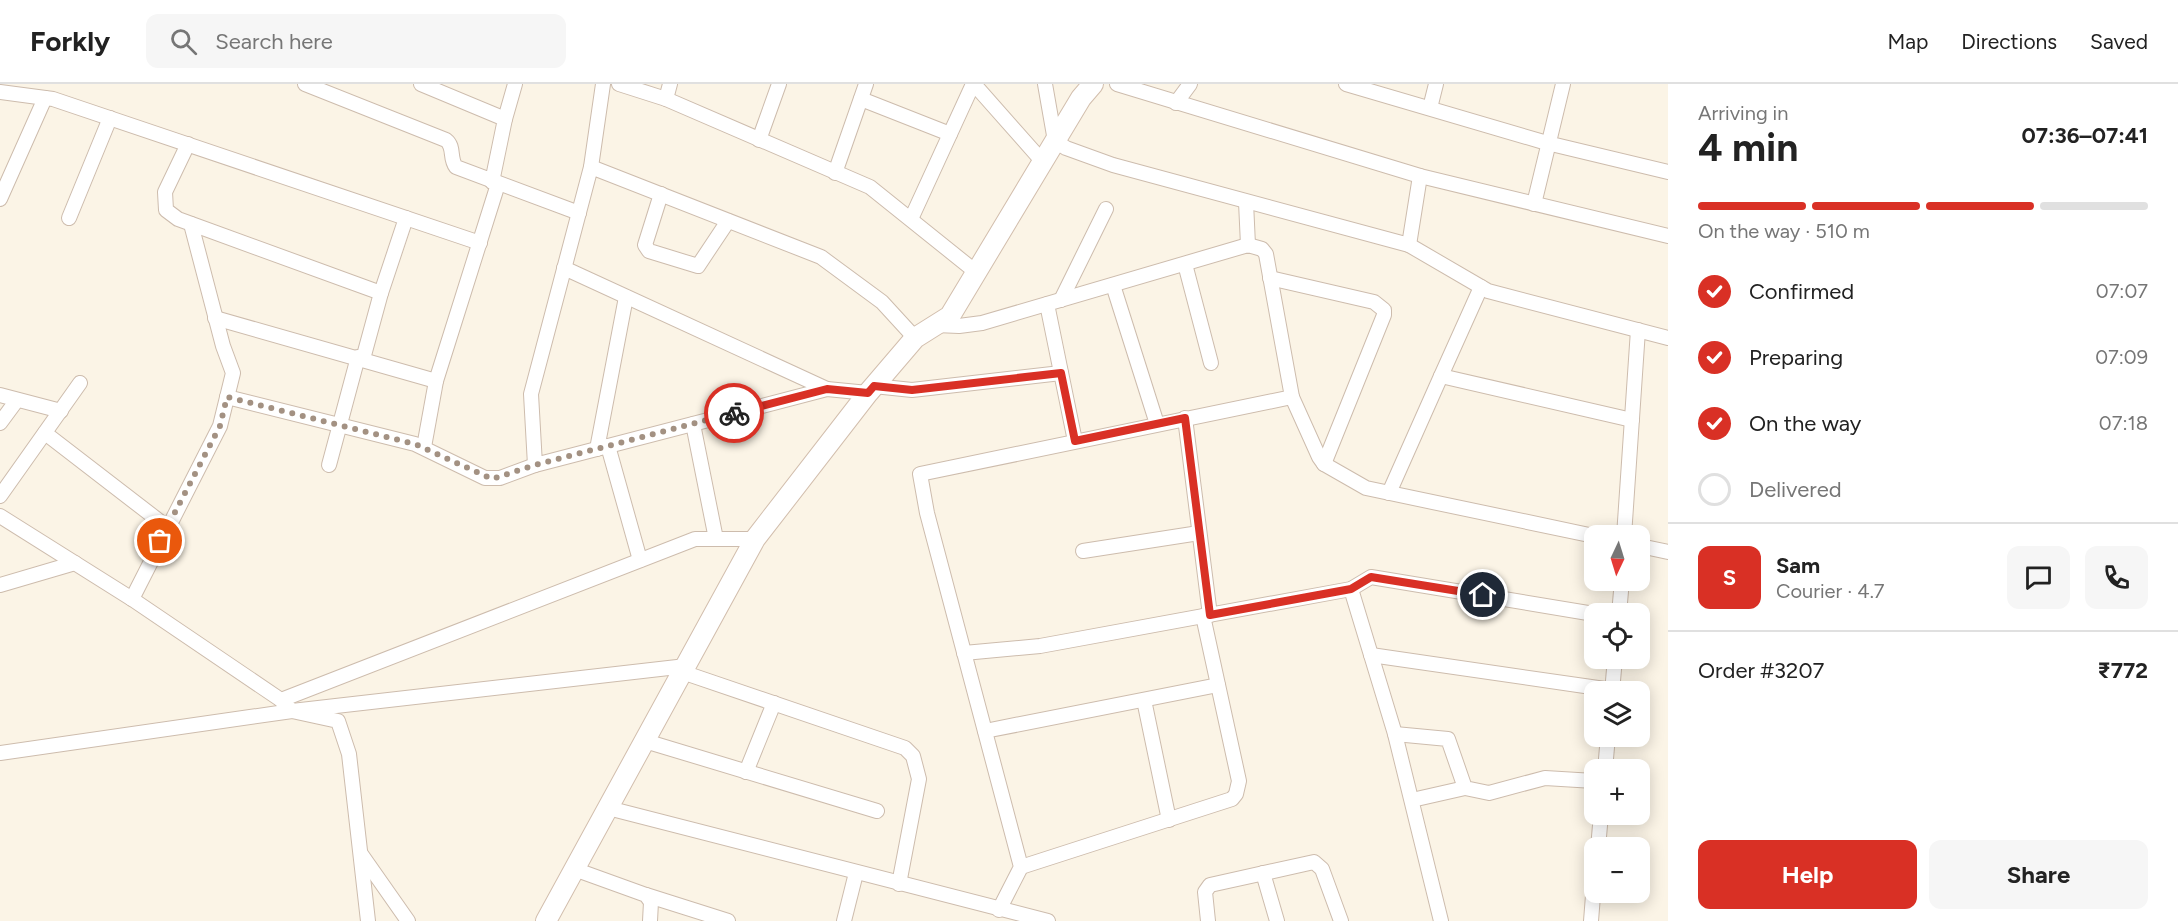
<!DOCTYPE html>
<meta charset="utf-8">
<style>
:root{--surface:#fff;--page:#f6f6f6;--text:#222;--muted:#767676;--line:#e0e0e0;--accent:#d93025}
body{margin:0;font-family:Figtree,sans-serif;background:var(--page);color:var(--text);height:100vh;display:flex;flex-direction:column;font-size:22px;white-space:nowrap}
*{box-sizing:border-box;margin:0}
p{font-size:20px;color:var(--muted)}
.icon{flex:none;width:33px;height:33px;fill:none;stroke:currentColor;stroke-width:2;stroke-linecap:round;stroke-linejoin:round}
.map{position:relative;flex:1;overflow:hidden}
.sheet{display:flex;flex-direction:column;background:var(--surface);width:510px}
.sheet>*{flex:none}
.needle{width:39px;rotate:184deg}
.controls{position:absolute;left:1584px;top:441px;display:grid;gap:12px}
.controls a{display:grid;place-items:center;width:66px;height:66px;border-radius:12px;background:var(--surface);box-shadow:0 3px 15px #0003;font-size:30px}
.pin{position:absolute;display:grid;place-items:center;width:51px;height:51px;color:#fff;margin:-26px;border:3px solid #fff;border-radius:50%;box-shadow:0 2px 6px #0007}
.courier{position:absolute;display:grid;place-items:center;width:60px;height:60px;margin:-30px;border:4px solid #d93025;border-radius:50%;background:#fff;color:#222;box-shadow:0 2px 8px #0007}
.head em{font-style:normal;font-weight:700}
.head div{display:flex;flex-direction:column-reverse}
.head{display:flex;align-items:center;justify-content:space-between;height:102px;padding:0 30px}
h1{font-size:39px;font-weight:700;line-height:45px}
.bar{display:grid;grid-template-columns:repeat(4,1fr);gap:9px 6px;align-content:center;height:72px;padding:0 30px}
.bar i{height:8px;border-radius:4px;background:var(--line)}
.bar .selected{background:var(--accent)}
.bar p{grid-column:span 4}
.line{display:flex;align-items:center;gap:15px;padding:0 30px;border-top:2px solid var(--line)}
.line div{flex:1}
.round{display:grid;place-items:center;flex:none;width:63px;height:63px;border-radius:12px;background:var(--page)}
ol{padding:0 30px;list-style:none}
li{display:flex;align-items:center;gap:18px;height:66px}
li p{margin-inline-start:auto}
li .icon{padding:6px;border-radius:50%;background:var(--accent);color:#fff;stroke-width:4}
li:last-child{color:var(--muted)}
li i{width:33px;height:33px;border:3px solid var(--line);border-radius:50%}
.primary-button{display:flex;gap:12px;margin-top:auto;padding:12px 30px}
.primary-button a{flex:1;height:69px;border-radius:12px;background:var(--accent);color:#fff;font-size:24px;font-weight:700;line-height:69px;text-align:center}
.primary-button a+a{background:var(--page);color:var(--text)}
header{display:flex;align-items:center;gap:36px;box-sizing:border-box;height:84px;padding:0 30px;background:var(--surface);border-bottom:2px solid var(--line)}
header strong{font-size:28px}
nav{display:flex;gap:33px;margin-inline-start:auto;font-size:21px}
.search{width:420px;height:54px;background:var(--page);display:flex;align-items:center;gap:15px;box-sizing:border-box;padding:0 21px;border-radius:12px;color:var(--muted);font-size:22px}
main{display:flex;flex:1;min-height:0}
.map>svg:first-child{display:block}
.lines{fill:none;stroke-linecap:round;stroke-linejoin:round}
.street-casing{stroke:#cdbcad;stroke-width:16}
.secondary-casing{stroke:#d2bead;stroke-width:22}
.street{stroke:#fff;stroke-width:14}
.secondary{stroke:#fff;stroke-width:20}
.done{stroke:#a39182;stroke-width:6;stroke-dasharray:0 10.8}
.route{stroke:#d93025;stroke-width:8}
</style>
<header>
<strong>Forkly</strong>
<div class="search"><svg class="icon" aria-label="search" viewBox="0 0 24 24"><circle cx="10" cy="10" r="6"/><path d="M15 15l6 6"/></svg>Search here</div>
<nav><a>Map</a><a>Directions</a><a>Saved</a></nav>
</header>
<main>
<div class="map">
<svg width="1668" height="837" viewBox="0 0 1668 837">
<rect width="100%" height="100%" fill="#fbf4e6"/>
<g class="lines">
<g class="street-casing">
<g id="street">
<path d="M305 0 446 56C455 63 449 74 456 83L579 129"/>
<path d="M421 0 505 35 492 98"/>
<path d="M619 0 666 15 870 103 976 188"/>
<path d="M974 0 1043 78"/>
<path d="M1045 0 1055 57 1066 64 1113 81 1409 161 1420 92 1117 0"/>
<path d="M1346 0 1547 59 1668 88"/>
<path d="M0 8 53 15 480 159"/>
<path d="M666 15 670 0"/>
<path d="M861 15 950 50"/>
<path d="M1176 19 1190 0"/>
<path d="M1430 24 1436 0"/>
<path d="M505 35 515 0"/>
<path d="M759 56 779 0"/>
<path d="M188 60 165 108 166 126 178 135 381 209 363 275"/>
<path d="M591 83 603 0"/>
<path d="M835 89 866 0"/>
<path d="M1420 92 1668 152"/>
<path d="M661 110 645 161 649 167 698 182 728 137"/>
<path d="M0 115 45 14"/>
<path d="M1246 118 1248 161"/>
<path d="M1534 120 1563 0"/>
<path d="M69 134 110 34"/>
<path d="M911 135 973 0"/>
<path d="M1409 161 1488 207 1668 254"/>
<path d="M1185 180 1211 279"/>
<path d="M564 184 827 305"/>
<path d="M1270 194 1374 218 1384 226V231L1324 380"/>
<path d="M1113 201 1157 340"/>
<path d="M1481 203 1441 292 1632 336"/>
<path d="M381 209 406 134"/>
<path d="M1061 216 1106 125"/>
<path d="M1047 220 1075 357"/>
<path d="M215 234 436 297 498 100"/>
<path d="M936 241 959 242 982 239 1248 161 1262 165 1266 170 1292 313 920 390 927 429 1021 783 999 826"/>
<path d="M874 302 912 306 1061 289"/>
<path d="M868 309 827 305 535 381 531 310 591 83 821 173 882 218 915 254"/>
<path d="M0 311 61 327"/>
<path d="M227 313 415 360 485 394H500L535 381"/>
<path d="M1292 313 1319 373 1324 380 1366 404 1594 452"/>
<path d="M1185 334 1210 531"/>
<path d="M0 339 17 316"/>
<path d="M693 340 716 455"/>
<path d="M45 349 167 443"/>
<path d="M608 362 640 476"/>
<path d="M424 363 436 297"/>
<path d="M597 365 626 213"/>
<path d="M329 381 358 273"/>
<path d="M1389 409 1441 292"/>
<path d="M0 412 80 299"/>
<path d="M0 432 132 515 281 616 292 627 338 637 349 670 368 837"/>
<path d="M1624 452 1638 246"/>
<path d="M1640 462 1668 468"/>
<path d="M1083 467 1199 449"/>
<path d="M0 501 75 479"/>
<path d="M1351 505 1395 650 1441 837"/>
<path d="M132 515 220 342 233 289 223 262 191 140"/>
<path d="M1619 530 1622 496"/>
<path d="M964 569 1040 562 1351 505 1371 493 1594 530"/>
<path d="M1371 571 1612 606"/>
<path d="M682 588 905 664 913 672 919 695 899 800"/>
<path d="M1612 608 1615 574"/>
<path d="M281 616 695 455H755"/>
<path d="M1144 616 1169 736"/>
<path d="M985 647 1218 601"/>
<path d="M1395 650 1448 655 1465 704 1489 709 1545 694 1594 697"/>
<path d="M645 657 877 727"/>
<path d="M0 669 292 627 686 582"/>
<path d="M1605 686 1608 652"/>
<path d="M746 688 774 619"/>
<path d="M1412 716 1465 704"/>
<path d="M608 724 1048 837"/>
<path d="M1598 764 1601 730"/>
<path d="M361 770 408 837"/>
<path d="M1021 783 1232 715 1236 710 1239 697 1203 532"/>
<path d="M574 785 646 811 651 818 650 837"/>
<path d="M1263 789 1277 837"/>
<path d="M646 811 728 837"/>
<path d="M844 837 856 789"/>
<path d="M1208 837 1205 808 1210 801 1314 778 1322 785 1341 837"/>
<path d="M1591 837 1594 799"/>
</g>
</g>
<g class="secondary-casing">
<path id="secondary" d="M546 837 755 455 868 309 915 254 950 232 1081 14 1093 0"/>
</g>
<use href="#street" class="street"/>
<use href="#secondary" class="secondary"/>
</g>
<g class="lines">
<path class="done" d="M160 457 220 342 227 313 415 360 492 395 535 381 734 329"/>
<path class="route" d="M734 329 827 305 868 309 874 302 912 306 1061 289 1075 357 1185 334 1210 531 1351 505 1371 493 1483 511"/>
</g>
</svg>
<div class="controls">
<a><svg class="needle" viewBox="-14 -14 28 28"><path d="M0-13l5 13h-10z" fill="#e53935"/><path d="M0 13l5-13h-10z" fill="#767676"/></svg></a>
<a><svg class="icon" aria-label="locate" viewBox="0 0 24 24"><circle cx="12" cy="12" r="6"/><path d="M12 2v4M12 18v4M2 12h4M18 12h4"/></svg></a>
<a><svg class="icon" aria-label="layers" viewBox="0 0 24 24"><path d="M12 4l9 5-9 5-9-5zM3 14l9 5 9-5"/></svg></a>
<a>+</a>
<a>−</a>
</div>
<div class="pin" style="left:160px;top:457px;background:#ea580c"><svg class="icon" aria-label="bag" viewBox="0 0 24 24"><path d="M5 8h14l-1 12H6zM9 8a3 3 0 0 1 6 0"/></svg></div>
<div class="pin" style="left:1483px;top:511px;background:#1f2937"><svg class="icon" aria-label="home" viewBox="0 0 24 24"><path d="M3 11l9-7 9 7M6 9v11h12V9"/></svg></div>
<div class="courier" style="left:734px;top:329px"><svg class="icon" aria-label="bike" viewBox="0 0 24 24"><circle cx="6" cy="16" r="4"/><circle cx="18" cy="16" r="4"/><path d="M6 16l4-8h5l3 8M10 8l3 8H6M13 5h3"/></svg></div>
</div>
<section class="sheet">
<div class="head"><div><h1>4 min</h1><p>Arriving in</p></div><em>07:36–07:41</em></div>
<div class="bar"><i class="selected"></i><i class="selected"></i><i class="selected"></i><i></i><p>On the way · 510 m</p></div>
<ol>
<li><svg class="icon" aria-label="check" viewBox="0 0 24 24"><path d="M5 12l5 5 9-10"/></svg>Confirmed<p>07:07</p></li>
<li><svg class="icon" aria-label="check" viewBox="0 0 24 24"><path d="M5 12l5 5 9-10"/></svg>Preparing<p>07:09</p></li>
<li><svg class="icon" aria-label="check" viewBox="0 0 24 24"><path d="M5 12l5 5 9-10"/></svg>On the way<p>07:18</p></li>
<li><i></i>Delivered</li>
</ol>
<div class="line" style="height:108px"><b class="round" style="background:var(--accent);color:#fff">S</b><div><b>Sam</b><p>Courier · 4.7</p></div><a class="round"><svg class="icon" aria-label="chat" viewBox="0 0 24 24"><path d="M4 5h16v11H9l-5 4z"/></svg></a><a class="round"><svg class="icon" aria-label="phone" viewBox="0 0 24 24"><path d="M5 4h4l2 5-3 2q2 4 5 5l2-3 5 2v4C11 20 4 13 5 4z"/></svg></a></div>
<div class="line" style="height:78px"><div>Order #3207</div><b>₹772</b></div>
<div class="primary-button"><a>Help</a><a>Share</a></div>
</section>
</main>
